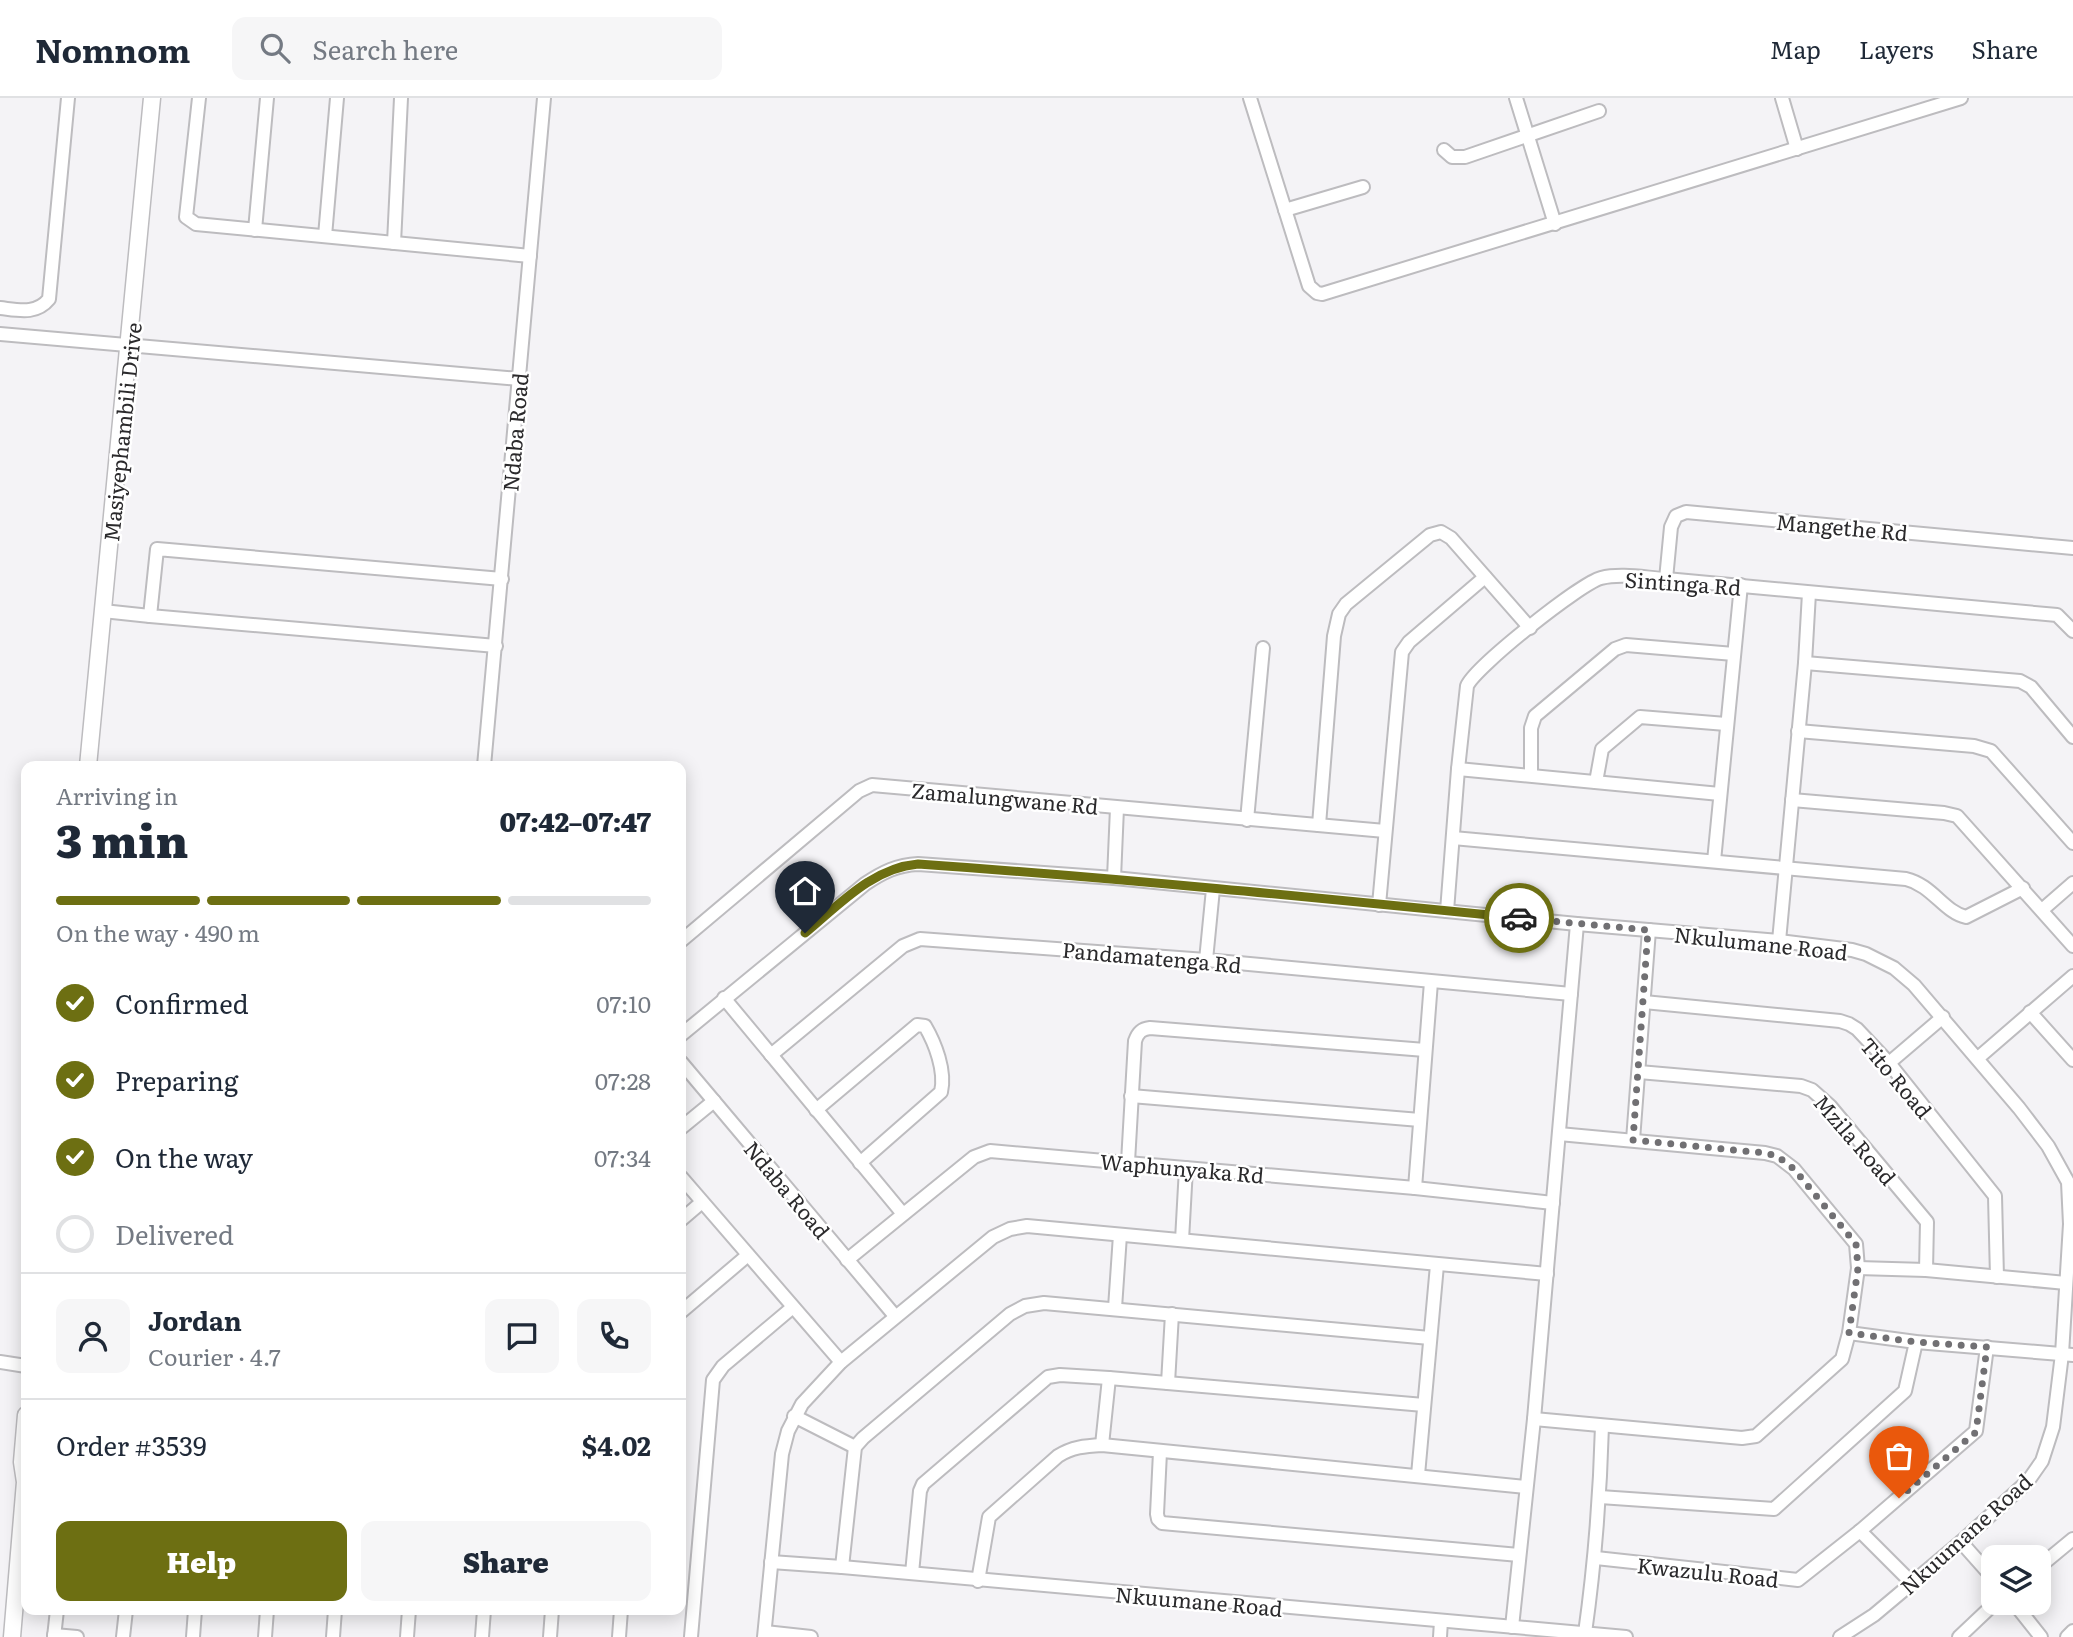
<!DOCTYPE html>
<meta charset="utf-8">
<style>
:root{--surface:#fff;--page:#f6f6f7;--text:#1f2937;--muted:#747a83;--line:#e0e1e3;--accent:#6d6f12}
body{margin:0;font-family:Literata,serif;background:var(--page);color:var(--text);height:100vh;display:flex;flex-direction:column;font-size:26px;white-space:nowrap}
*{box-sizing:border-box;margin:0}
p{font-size:23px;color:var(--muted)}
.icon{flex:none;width:38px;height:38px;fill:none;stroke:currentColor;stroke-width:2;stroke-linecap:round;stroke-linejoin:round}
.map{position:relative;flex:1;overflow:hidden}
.drawer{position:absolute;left:21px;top:663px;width:665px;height:854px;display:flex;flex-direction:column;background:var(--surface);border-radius:14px;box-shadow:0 4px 18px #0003}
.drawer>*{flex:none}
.controls{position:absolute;left:1981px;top:1447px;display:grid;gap:14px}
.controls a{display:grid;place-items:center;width:70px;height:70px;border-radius:14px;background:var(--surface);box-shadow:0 4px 18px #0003;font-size:35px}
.pin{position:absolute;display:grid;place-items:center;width:60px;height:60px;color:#fff;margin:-72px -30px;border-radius:50% 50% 50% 0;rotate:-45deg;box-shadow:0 0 7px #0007}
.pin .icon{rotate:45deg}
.courier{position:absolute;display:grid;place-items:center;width:70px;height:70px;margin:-35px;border:5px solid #6d6f12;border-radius:50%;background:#fff;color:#222;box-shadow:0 2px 9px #0007}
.headline em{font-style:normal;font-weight:800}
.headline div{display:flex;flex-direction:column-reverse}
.headline{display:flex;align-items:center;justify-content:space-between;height:119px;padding:0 35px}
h1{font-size:46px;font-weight:800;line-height:52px}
.bar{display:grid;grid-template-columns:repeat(4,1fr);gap:10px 7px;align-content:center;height:84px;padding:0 35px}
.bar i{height:9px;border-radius:5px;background:var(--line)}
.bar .current{background:var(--accent)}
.bar p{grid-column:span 4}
.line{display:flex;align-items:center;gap:18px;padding:0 35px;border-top:2px solid var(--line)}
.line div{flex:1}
.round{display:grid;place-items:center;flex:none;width:74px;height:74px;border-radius:14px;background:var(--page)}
ol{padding:0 35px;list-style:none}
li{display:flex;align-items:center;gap:21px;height:77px}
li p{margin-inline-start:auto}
li .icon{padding:7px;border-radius:50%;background:var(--accent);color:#fff;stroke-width:4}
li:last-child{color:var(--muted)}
li i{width:38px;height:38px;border:4px solid var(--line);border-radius:50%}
.cta{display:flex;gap:14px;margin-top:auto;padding:14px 35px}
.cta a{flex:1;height:80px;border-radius:14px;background:var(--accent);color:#fff;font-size:28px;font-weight:800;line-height:80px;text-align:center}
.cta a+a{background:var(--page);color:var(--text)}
header{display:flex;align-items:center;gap:42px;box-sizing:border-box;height:98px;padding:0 35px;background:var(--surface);border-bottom:2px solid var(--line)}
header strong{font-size:33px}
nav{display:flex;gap:38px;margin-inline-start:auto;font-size:24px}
.search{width:490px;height:63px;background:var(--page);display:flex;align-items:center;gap:18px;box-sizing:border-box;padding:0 24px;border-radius:14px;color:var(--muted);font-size:26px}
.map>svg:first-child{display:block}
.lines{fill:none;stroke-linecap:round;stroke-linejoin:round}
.minor-casing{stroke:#bdbcbf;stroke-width:16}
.major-casing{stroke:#bdbcbf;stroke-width:19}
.minor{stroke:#fff;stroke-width:12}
.major{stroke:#fff;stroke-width:16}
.done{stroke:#717073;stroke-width:7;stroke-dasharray:0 12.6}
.route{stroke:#6d6f12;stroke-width:9}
.labels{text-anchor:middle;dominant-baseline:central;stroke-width:5;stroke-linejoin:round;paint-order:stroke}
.street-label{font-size:21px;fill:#2b2a2c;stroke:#fff}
</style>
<header>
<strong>Nomnom</strong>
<div class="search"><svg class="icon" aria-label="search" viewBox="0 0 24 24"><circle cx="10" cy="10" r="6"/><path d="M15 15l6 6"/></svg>Search here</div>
<nav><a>Map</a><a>Layers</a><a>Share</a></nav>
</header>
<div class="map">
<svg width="2073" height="1539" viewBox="0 0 2073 1539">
<rect width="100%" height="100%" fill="#f4f3f6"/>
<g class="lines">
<g class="minor-casing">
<g id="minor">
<path d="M199 0 186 119 196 126 530 158"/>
<path d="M1250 0 1309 188 1317 195 1322 196 1961 0"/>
<path d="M1516 0 1555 126"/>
<path d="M1782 0 1797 51"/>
<path d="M1444 52 1452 59H1465L1599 13"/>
<path d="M1285 112 1363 89"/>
<path d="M255 132 267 0"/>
<path d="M325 138 337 0"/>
<path d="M394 145 401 0"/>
<path d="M0 210C18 212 36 217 49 201L68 0"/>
<path d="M0 236 519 281"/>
<path d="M1666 481 1671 429 1676 418 1686 414 2073 450"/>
<path d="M103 513 150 518"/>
<path d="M496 548 150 518 157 451 502 481"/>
<path d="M1805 565 2020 583 2031 589 2073 639"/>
<path d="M1798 633 1974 648 1991 653 2073 745"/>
<path d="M484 668 544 0"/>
<path d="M1458 671 1720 696"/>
<path d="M1531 677V630L1535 618 1615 551 1626 547 1734 556"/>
<path d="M1596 684 1602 651 1640 619 1726 626"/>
<path d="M1792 702 1944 715 1957 718 2073 848"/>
<path d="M1247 722 1263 550"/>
<path d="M1319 727 1334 538 1339 516 1346 506 1430 437 1441 434 1451 440 1530 530"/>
<path d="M1453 740 1906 781C1932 787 1944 814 1966 819L2023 790"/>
<path d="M1714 763 1741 487"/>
<path d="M1114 780 1117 710"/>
<path d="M1379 807 1402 554 1409 544 1485 479"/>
<path d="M2042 812 2073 785"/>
<path d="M1447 813 1458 671 1467 588C1475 569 1581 485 1601 480 1621 475 1646 480 1666 481L2057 517 2073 533"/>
<path d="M681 843 859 693 872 687 1385 733"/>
<path d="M1779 843 1805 565 1809 495"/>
<path d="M1206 862 1213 791"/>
<path d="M724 900 903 1116"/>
<path d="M1644 904 1840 923 1849 926 1857 931 1889 965 1995 1098 1997 1179"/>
<path d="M2030 914 2073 962"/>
<path d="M681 937 865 786C883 774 897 767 918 766L1114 780 1577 826 1779 843 1852 852 1866 856 1894 870 1914 887 2019 1010 2048 1048 2068 1084 2070 1126 2062 1256 2053 1329 2042 1363 2028 1383 1961 1444 1874 1517 1840 1539"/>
<path d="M771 957 903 848 920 841 1206 862 1571 896"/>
<path d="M1978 960 2073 878"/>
<path d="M681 964 895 1218"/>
<path d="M1889 965 1943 919"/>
<path d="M1639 974 1801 988 1812 992 1830 1008 1927 1124 1926 1172"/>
<path d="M1131 998 1420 1022"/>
<path d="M816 1012 917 927 925 928C935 945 946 973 941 994L860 1065"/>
<path d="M681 1030 714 1003"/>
<path d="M1633 1042 1649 832"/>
<path d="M1128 1064 1135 943C1138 934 1142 931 1150 930L1425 952"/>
<path d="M681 1079 841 1264"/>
<path d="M1415 1090 1431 884"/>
<path d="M681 1122 702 1104"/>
<path d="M1182 1142 1186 1070"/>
<path d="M847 1162 974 1059 990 1053 1415 1090 1553 1105"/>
<path d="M1858 1170 1926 1172 2066 1185"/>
<path d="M1115 1210 1120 1137"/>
<path d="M681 1214 748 1157"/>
<path d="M1849 1235 1916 1244 2073 1257"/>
<path d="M0 1264 26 1268"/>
<path d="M1168 1285 1172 1216"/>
<path d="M794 1318 855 1349"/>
<path d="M1534 1321 1742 1340 1756 1338 1842 1261 1849 1235 1858 1170 1856 1146 1794 1071 1777 1058 1765 1055 1559 1036"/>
<path d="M1102 1347 1109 1280"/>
<path d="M1160 1354 1157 1416 1158 1421 1162 1425 1519 1457"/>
<path d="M1418 1377 1437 1167"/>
<path d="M1600 1399 1774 1411 1905 1293 1916 1244"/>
<path d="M1860 1433 1912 1485"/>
<path d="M1961 1444 1993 1480"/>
<path d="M1596 1460 1798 1482 1860 1433 1976 1333 1987 1249"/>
<path d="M771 1464 842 1469 1626 1539"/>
<path d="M842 1469 855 1349 863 1340 1010 1216 1025 1208 1044 1205 1430 1240"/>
<path d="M2039 1469 2073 1441"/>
<path d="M912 1475 920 1393 923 1386 1048 1279 1060 1277 1109 1280 1424 1307"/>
<path d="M978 1483 989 1419 1058 1358C1072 1349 1085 1348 1102 1347L1526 1389"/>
<path d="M2014 1505 2041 1539"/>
<path d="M1512 1529 1534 1321 1577 826"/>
<path d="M765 1534 811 1539"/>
<path d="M1585 1535C1595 1464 1600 1399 1602 1328"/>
<path d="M54 1537 77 1539"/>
<path d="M54 1539 57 1512"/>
<path d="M123 1539 126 1512"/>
<path d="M193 1539 195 1512"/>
<path d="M265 1539 267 1512"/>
<path d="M333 1539 335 1512"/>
<path d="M407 1539 409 1512"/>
<path d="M482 1539 484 1512"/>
<path d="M550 1539 552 1512"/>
<path d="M619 1539 621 1512"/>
<path d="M691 1539 713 1282 723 1268 793 1209"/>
<path d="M764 1539 782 1356 788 1333 802 1306 841 1264 993 1139 1010 1131 1027 1128 1547 1176"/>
<path d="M1440 1539 1441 1523"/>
<path d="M1959 1539 1995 1505"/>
<path d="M2067 1539 2073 1533"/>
</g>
</g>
<g class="major-casing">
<g id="major">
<path d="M88 668 152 0"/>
<path d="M12 1539 25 1384 22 1364 26 1317"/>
</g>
</g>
<use href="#minor" class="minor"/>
<use href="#major" class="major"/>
</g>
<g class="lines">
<path class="done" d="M1519 820 1648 832 1633 1042 1765 1055 1777 1058 1794 1071 1856 1146 1858 1170 1849 1235 1916 1244 1987 1249 1976 1334 1899 1400"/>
<path class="route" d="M805 835C839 807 872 770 918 766 1119 780 1319 800 1519 820"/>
</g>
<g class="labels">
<g class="street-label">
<text transform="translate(121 334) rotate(-84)">Masiyephambili Drive</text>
<text transform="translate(514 334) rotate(-85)">Ndaba Road</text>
<text transform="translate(1842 428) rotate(5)">Mangethe Rd</text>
<text transform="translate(1683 484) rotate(4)">Sintinga Rd</text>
<text transform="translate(1005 699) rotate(5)">Zamalungwane Rd</text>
<text transform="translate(1761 844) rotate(6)">Nkulumane Road</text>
<text transform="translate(1152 858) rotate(5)">Pandamatenga Rd</text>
<text transform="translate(1897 979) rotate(50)">Tito Road</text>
<text transform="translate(1856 1041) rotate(49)">Mzila Road</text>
<text transform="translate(1182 1069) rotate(5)">Waphunyaka Rd</text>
<text transform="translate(788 1091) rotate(50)">Ndaba Road</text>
<text transform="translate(1965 1435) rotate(-42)">Nkuumane Road</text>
<text transform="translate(1708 1473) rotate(6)">Kwazulu Road</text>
<text transform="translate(1199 1502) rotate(5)">Nkuumane Road</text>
</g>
</g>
</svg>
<div class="controls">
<a><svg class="icon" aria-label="layers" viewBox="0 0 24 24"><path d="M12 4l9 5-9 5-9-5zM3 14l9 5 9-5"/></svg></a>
</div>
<div class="pin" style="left:1899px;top:1400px;background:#ea580c"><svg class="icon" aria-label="bag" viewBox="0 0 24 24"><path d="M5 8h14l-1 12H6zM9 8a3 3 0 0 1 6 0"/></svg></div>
<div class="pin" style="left:805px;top:835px;background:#1f2937"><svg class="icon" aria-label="home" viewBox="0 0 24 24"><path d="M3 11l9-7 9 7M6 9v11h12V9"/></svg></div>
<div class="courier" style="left:1519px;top:820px"><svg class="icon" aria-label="car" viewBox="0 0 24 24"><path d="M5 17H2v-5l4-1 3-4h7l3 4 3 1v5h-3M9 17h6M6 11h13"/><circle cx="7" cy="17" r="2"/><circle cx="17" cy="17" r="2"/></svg></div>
<section class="drawer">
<div class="headline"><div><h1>3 min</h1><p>Arriving in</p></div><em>07:42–07:47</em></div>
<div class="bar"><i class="current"></i><i class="current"></i><i class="current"></i><i></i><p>On the way · 490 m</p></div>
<ol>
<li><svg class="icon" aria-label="check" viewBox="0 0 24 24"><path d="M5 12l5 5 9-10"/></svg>Confirmed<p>07:10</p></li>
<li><svg class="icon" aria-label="check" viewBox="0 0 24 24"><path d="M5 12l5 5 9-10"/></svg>Preparing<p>07:28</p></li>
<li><svg class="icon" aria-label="check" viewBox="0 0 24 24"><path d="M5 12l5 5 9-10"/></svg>On the way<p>07:34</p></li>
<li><i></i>Delivered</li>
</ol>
<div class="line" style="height:126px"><a class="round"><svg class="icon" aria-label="person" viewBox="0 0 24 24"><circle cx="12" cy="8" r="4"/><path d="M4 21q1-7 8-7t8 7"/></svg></a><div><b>Jordan</b><p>Courier · 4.7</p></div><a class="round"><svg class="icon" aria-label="chat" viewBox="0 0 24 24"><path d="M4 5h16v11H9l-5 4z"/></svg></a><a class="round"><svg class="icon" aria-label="phone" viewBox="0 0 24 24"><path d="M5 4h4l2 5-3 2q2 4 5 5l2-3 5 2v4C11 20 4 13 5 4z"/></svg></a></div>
<div class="line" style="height:91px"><div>Order #3539</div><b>$4.02</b></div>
<div class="cta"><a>Help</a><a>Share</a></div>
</section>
</div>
